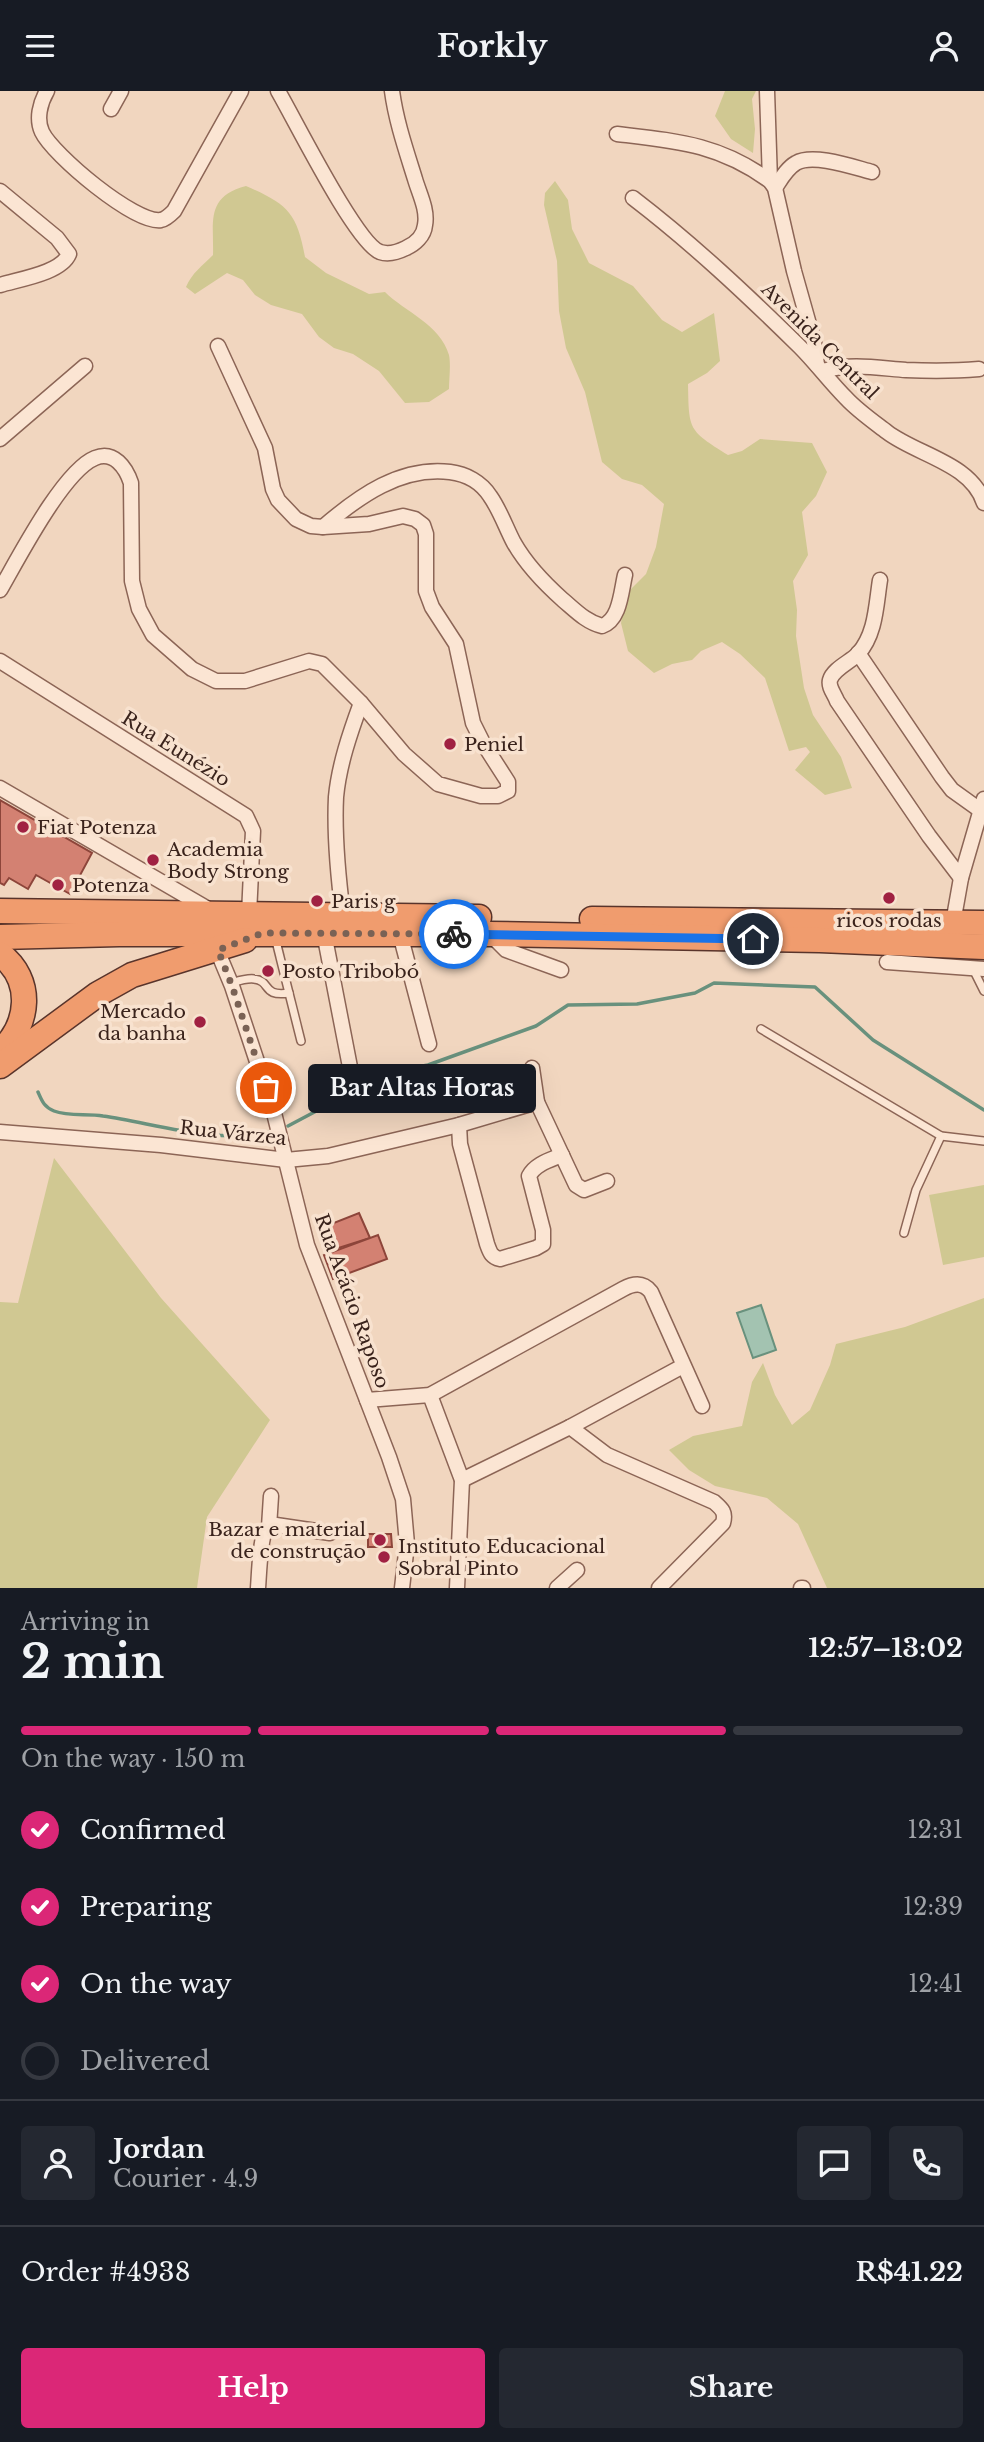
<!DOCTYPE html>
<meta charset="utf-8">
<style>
:root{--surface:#171b24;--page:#242831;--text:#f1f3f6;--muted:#9ea1a6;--line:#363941;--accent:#db2777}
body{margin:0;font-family:"Libre Baskerville",serif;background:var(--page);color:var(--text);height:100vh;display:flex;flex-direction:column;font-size:26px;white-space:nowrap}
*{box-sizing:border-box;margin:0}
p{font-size:23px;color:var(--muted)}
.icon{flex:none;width:38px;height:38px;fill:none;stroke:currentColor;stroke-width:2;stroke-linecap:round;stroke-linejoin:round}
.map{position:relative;height:1497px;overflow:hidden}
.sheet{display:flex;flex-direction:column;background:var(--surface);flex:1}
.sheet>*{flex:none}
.pin{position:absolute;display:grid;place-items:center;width:60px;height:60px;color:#fff;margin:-30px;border:4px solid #fff;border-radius:50%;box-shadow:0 2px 7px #0007}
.courier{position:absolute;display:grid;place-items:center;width:70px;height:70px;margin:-35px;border:5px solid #1a73e8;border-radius:50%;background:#fff;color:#222;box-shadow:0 2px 9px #0007}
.bubble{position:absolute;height:49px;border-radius:7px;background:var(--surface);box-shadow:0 7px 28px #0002;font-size:23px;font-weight:700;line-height:49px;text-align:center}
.head em{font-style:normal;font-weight:700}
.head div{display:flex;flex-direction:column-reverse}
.head{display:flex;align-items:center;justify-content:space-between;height:119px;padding:0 21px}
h1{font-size:46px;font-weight:700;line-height:52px}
.bar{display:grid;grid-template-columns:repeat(4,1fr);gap:10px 7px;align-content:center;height:84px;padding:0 21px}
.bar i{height:9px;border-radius:5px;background:var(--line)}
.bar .on{background:var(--accent)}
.bar p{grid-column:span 4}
.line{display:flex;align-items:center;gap:18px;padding:0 21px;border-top:2px solid var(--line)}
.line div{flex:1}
.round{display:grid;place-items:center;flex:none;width:74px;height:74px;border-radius:7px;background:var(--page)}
ol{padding:0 21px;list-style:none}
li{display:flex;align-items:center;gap:21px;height:77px}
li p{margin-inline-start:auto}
li .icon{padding:7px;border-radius:50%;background:var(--accent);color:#fff;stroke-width:4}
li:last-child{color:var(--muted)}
li i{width:38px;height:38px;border:4px solid var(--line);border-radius:50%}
.cta{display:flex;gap:14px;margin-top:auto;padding:14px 21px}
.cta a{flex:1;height:80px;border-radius:7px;background:var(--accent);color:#fff;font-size:28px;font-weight:700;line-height:80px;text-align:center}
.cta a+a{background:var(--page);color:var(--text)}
header{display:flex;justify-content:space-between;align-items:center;height:91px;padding:0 21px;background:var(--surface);font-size:32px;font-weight:700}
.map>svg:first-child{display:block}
.green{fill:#d0c892}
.water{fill:#a3c3b1;stroke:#69917d;stroke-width:2}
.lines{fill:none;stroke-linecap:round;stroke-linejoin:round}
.stream{stroke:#69917d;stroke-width:3.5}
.building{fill:#d38172;stroke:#8d453a;stroke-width:2}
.service-casing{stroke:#8c6556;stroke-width:10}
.minor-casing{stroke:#8c6556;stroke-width:17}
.trunk-casing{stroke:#59342b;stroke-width:27}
.service{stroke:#fbe5d3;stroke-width:7}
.minor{stroke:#fbe5d3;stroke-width:14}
.trunk{stroke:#f09c6e;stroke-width:24}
.done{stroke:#7a6255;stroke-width:7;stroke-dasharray:0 12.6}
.route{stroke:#1a73e8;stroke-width:9}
.poi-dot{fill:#a02142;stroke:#f8e2cf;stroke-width:2.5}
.labels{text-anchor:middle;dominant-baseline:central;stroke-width:7;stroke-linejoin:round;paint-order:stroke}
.street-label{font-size:19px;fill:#3a231c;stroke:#f8e2cf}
.poi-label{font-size:19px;fill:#3a231c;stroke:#f8e2cf;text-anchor:start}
</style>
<header><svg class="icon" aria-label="menu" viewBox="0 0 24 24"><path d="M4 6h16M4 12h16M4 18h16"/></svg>Forkly<svg class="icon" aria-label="person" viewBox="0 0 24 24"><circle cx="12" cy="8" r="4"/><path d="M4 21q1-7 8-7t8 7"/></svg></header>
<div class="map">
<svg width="984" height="1497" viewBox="0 0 984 1497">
<rect width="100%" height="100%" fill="#f1d6bf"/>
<g class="green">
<path d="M725 0H756L752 8 755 38 753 62 731 48 715 25Z"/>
<path d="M555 90 568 109 572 138 589 172 633 195 662 229 682 241 714 222 720 270 707 282 688 293C689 339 688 339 728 364L742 360 760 348 812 352 827 381 816 405 802 421 808 464 793 490 797 519 796 545 804 597 813 624 841 666 852 697 825 704 795 679 810 661 806 656 789 660 765 587 740 563 722 551 701 560 692 569 672 573 654 582 628 560 621 532 625 509 630 499 646 483 656 456 664 413 642 394 622 388 602 371 585 301 566 257 559 220 557 170 544 114 545 102Z"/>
<path d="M246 95C287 113 297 121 305 166L326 182 369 203 385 201C405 221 440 233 449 264 451 274 449 288 449 298L429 311 405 312 379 280 353 263 334 257 319 246 302 223 271 214 255 204 243 189 227 182 195 203 186 196C192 182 202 175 213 164 214 131 205 106 246 95Z"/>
<path d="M54 1067 161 1207 270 1329 207 1426 197 1497H0V1211L18 1212Z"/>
<path d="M984 1094V1166L943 1174 929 1104Z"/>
<path d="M984 1207V1497H827L798 1433 767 1407 715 1395 689 1379 669 1359 693 1345 742 1335 752 1291 763 1272 775 1304 792 1334 810 1319 830 1274 836 1253 905 1236Z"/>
</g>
<path class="water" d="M761 1214 776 1259 753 1267 737 1222Z"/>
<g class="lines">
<g class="stream">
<path d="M38 1001C42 1010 44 1016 54 1020 69 1026 88 1022 103 1025 157 1033 215 1053 270 1041"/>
<path d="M288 1035 390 981 428 974 536 935 568 914 637 913 695 902 714 892 815 896 873 949 984 1019"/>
</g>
</g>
<g class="building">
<path d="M0 709 92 762 70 803 36 784 28 798 9 787 4 794 0 792Z"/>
<path d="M359 1122 370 1147 329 1160 321 1137Z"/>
<path d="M378 1144 387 1168 333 1188 324 1164Z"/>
<path d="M368 1443H391L392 1456H368Z"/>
</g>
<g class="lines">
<g class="service-casing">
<g id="service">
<path d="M275 846 301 950"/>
<path d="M973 878 984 900"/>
<path d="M231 892C238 890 247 887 254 888 272 890 261 906 289 902"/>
<path d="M761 938 941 1045 984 1050"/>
<path d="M904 1142 916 1099 941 1045"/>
</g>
</g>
<g class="minor-casing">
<g id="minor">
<path d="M47 0C40 12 36 28 42 41 53 64 135 133 161 129 166 128 170 124 174 120L241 0"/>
<path d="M278 0C295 29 356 152 380 161 389 164 398 161 406 157 415 153 424 145 425 134 428 119 419 102 415 88 406 59 396 30 392 0"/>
<path d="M767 0 770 90"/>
<path d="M111 18 121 0"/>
<path d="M617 43C677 50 719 53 770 90L775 97 794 180 814 251 817 274"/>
<path d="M775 97C781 88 787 77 796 72 813 62 853 76 872 81"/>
<path d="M0 100 57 147 69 163C61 182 20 188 0 194"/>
<path d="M633 107C693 153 746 203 800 256 816 272 830 291 846 307 858 320 874 331 887 341 917 364 971 372 984 412"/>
<path d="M823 280C850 272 878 277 906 279 931 280 955 280 979 278"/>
<path d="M0 348 85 275"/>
<path d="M323 436C359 405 401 375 450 381 466 383 481 391 490 405 500 419 506 437 514 452 526 473 545 493 563 509 575 519 586 531 602 535 620 529 621 501 625 484"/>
<path d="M880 489C876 514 876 543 858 563 850 571 833 578 830 589 828 596 835 604 837 610L929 745 961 787"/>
<path d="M0 499C18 468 63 380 95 367 114 359 126 377 131 392L132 490 139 518 153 544 192 578 216 590H245L309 570 322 573 361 612 404 663 438 693 481 705H498L508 700V691L483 652 473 632 456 553 432 516 426 500V443L423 434 415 428 403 425 369 433 323 436 311 435 296 428 278 409 273 398 265 357 218 255"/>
<path d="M858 562 942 686 952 699 980 719"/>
<path d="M0 570 246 725 253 740 249 823"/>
<path d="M0 697 210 819"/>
<path d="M343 824C338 785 334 746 336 706 339 674 350 642 361 612"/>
<path d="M953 832 961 787 984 708"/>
<path d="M324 842 350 976"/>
<path d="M400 843 429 953"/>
<path d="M490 843 506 859 561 879"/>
<path d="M217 859 232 895 274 1022 307 1154 389 1366 403 1408 407 1453 402 1497"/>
<path d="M887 871 984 878"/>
<path d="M532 977 537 1011 576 1094 584 1099 607 1090"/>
<path d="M459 1034 460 1053 487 1153C490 1161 491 1166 500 1168L536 1157 543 1153V1139L529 1085C535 1073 550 1069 562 1064"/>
<path d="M0 1041 161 1054 286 1069 328 1065 459 1034 537 1011"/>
<path d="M430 1304 462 1389 457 1497"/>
<path d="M367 1309 430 1304 623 1198C634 1192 643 1191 651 1201L702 1315"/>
<path d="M570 1336 607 1364 714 1411C722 1418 726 1421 723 1432L659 1497"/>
<path d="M462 1389 570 1336 683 1275"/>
<path d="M269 1436 271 1405"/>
<path d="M258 1497C259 1485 260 1447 266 1439 269 1436 272 1435 276 1434L330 1442"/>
<path d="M557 1497 577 1479"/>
<path d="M801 1497H803"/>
</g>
</g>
<g class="trunk-casing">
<g id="trunk">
<path d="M0 820 479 826"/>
<path d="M592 828 984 832"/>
<path d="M0 846 119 843H490L820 849 984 856"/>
<path d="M0 863C34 889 30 933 0 961"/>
<path d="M0 975 98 903 132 884 245 849"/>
</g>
</g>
<use href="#service" class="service"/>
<use href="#minor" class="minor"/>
<use href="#trunk" class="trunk"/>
</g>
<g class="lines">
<path class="done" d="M266 997 232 895 218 859 263 842 454 843"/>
<path class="route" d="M454 843 753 848"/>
</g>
<g class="poi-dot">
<circle cx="450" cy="653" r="7"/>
<circle cx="23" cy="736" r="7"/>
<circle cx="153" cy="769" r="7"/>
<circle cx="58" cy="794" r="7"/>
<circle cx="889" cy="807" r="7"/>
<circle cx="317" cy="810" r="7"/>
<circle cx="268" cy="880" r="7"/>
<circle cx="200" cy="931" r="7"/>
<circle cx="380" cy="1449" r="7"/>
<circle cx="384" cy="1466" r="7"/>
</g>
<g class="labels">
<g class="street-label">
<text transform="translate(820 250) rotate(45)">Avenida Central</text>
<text transform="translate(176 658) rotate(32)">Rua Eunézio</text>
<text transform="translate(233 1042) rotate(6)">Rua Várzea</text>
<text transform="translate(352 1210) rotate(70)">Rua Acácio Raposo</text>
</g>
<g class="poi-label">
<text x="464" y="653">Peniel</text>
<text x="37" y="736">Fiat Potenza</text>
<text x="167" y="758">Academia<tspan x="167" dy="22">Body Strong</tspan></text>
<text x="72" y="794">Potenza</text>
<text x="331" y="810">Paris g</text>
<text x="889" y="829" text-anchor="middle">ricos rodas</text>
<text x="282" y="880">Posto Tribobó</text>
<text x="186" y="920" text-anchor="end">Mercado<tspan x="186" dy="22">da banha</tspan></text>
<text x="366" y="1438" text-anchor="end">Bazar e material<tspan x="366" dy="22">de construção</tspan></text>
<text x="398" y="1455">Instituto Educacional<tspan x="398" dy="22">Sobral Pinto</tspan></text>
</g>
</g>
</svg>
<div class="pin" style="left:266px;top:997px;background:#ea580c"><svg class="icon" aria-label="bag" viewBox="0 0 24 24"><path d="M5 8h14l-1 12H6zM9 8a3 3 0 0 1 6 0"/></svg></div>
<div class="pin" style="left:753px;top:848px;background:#1f2937"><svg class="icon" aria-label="home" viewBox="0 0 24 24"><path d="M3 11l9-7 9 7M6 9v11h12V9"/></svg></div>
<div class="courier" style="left:454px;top:843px"><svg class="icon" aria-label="bike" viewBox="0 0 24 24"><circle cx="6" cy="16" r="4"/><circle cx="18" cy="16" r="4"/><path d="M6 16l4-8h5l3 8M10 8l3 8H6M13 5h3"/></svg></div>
<div class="bubble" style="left:308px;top:973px;width:228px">Bar Altas Horas</div>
</div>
<section class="sheet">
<div class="head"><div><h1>2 min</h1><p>Arriving in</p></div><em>12:57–13:02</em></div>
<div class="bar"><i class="on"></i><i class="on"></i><i class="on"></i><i></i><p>On the way · 150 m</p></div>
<ol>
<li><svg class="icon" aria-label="check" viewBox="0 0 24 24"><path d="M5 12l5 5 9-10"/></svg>Confirmed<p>12:31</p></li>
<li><svg class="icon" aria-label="check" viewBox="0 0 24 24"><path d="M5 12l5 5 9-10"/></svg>Preparing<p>12:39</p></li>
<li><svg class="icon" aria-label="check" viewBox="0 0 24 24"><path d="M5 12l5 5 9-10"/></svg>On the way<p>12:41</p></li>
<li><i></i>Delivered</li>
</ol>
<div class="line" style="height:126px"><a class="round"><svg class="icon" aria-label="person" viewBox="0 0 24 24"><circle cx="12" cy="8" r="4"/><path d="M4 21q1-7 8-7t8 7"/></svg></a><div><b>Jordan</b><p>Courier · 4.9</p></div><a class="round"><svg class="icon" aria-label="chat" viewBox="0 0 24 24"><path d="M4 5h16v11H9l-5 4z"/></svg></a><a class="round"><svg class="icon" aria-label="phone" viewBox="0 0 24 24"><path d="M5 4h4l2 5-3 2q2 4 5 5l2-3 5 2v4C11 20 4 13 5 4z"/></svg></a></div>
<div class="line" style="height:91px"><div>Order #4938</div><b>R$41.22</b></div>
<div class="cta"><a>Help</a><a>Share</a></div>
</section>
